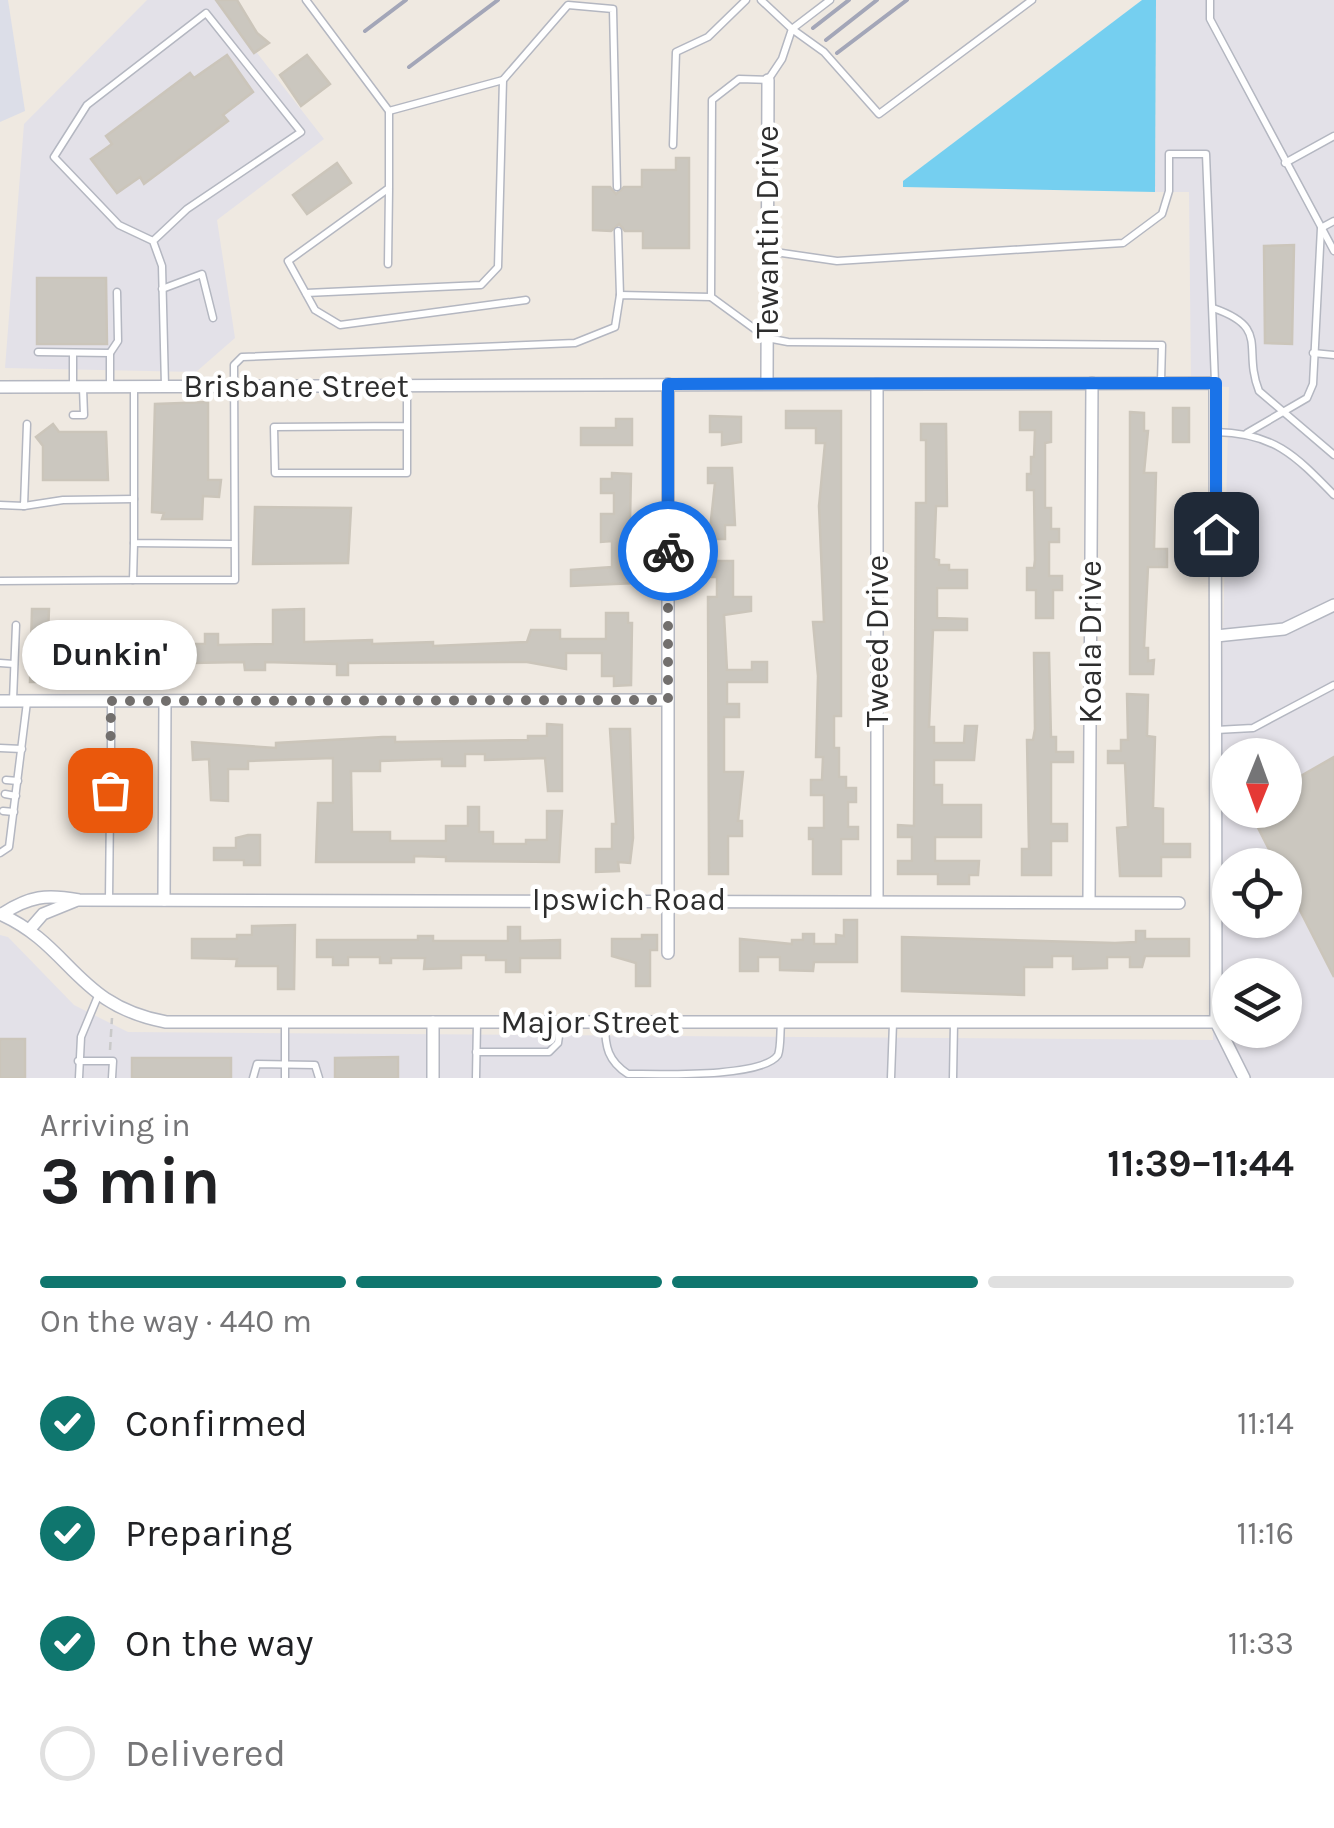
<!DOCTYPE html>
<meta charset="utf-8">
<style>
:root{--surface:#fff;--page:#f6f6f6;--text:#202124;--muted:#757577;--line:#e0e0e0;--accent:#0f766e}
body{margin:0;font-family:Karla,sans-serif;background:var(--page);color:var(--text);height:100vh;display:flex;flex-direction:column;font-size:38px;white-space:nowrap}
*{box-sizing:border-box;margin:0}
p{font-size:32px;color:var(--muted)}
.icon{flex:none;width:55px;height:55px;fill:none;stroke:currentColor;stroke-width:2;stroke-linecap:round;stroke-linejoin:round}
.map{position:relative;height:1078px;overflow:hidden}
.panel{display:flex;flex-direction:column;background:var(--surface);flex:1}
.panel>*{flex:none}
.needle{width:65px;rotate:181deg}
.controls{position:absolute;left:1212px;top:738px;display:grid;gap:20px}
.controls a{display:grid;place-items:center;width:90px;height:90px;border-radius:50%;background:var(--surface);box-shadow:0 2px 8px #0004;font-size:50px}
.pin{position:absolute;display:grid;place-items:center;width:85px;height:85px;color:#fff;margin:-42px;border-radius:20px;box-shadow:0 5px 15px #0006}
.courier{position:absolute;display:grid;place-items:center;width:100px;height:100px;margin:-50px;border:8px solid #1a73e8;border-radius:50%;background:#fff;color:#222;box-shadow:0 2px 12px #0007}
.bubble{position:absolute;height:70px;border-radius:35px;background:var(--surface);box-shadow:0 2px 8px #0004;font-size:32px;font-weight:700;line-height:70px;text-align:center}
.head em{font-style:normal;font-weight:700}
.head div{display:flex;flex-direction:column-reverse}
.head{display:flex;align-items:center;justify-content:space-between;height:170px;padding:0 40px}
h1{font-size:65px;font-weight:700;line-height:75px}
.bar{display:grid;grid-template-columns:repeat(4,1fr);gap:15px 10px;align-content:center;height:120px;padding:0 40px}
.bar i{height:12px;border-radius:8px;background:var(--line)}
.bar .selected{background:var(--accent)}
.bar p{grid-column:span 4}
ol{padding:0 40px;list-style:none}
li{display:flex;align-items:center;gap:30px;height:110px}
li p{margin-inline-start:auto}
li .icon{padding:10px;border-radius:50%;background:var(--accent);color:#fff;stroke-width:4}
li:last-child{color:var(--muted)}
li i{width:55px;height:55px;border:5px solid var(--line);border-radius:50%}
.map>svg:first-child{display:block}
.industrial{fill:#e3e1e8;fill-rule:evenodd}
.airport{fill:#dcdee8}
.water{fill:#75cff0}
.building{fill:#cbc7bf;stroke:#cbc5ba;stroke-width:2.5}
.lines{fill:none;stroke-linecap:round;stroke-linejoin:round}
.service-casing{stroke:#b4b7c1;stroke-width:9}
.minor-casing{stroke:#b4b7c1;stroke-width:14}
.path{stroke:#c9c9c9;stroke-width:2.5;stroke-dasharray:8 5;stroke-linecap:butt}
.service{stroke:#fff;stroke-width:6}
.minor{stroke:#fff;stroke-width:11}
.rail{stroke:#a3a6b8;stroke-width:4}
.done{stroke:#726f6d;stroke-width:10;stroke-dasharray:0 18}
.route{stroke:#1a73e8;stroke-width:12}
.labels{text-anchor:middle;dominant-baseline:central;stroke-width:9;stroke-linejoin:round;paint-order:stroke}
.street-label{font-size:32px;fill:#2e2e2e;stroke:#fff}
</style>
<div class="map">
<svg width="1334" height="1078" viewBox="0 0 1334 1078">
<rect width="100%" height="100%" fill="#efe9e1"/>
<g class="industrial">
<path d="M147 0H216L324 139 217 220 235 338 196 372 5 368 24 124Z"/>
<path d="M1156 0H1334V1078H0V935L8 937 74 1005 128 1032 1213 1040 1229 387 1191 385 1189 192H1155ZM1230 755H1285V810H1230ZM1230 865H1285V920H1230ZM1230 975H1285V1030H1230Z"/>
</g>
<path class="airport" d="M0 0H8L25 111 0 122Z"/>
<path class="water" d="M1142 0H1156L1155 192 903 187V181Z"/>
<g class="building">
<path d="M216 0H237L257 33 269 43 254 53Z"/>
<path d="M227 55 253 92 223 115 228 121 144 184 140 177 117 193 91 159 112 144 106 136 190 73 194 78Z"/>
<path d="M307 55 330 84 301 106 280 75Z"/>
<path d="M676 158H689V248H643V231H625L619 224 611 231 593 230V187H610L616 194 624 187H642V170H676Z"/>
<path d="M337 163 351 183 307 214 293 195Z"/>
<path d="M1294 245 1292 344 1265 343 1264 246Z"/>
<path d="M37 278H106L107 344H37Z"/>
<path d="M208 402V480H221L219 497 203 496 202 519H162L164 513 152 512 155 404Z"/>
<rect x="1173" y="408" width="16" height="34"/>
<path d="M786 411H841V716H834V748H839V777H846V788H856V802H848V827H858V839H841V874H813V839H809V828H824V795H811V780H822L823 757H816L818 676 813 622H824L819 506 825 443H816V428H786Z"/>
<path d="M1020 412H1051V442L1045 443V508H1051V529H1059V542H1049V576H1062V590H1053V618H1036V590H1027V568H1034L1035 560 1034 490H1027V474H1031V457H1034L1035 430H1020Z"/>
<path d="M1130 412 1144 413V431H1148L1144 473H1156L1154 549H1167V567H1148L1144 648H1148V661L1154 660 1153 674H1130Z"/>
<path d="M710 416 741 417V442L722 445V432H710Z"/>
<path d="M616 419H632V445H581V428H616Z"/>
<path d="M53 424 59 432H106L108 480H43V446L36 437Z"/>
<path d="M921 424H946L947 506H936L934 559 939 560V565H949V570H967V588H937V618L967 619V630H933L929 727H934V743H964L965 726H977L974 760H934V785H942V805H981V837H935V861H979L978 875H969V884H938V874H898V861H912V837H898V825L914 826 916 503H926V440H921Z"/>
<path d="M708 468H732L735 525H725V539H709L715 483H708Z"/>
<path d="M612 473 631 474 629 570H636V583L571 586V570L612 567V541L601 542V514H614V493H601V479H612Z"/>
<path d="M255 507 351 508 348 563 253 564Z"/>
<path d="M708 561H733V597H751V611L724 615 727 670H752V662H767V682H727V704H739V717H724V772H743L738 821H742V836H728V874H709L708 597H717V577H708Z"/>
<path d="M32 609H49L48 634H61L60 682H30Z"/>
<path d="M304 609V642L372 640V644L433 642V646L527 642 531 630H560V639H606V613H628V623H632L631 685 614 686V676H602V653H566V669L527 662 348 663V675H337V664L265 662V670H245L244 662 193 663V644H205V634H218V645L273 644V610Z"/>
<path d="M1034 653H1049L1051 737H1056V752H1073V762H1051V824H1067V841H1051V875H1022V849H1029L1027 740H1033L1035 729Z"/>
<path d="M1127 694 1148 695 1147 736 1155 737 1153 808 1163 809V844H1190V857H1161V876H1120L1117 828 1128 827 1125 763H1108V751H1121V740H1128Z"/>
<path d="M547 724 562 725V791H548L545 758 485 760V754H465V766H442V759L380 761V771H351L352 832H390V841H446V826H468V807H479V832H493V844H526V840H547V811H562L559 862 446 861V857L414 856V862H316L318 803H333V758L248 761V769H228V801L211 800 209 759 193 760 192 742 276 748V743L383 737H395V742L528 740V736H547Z"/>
<path d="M610 729H630L633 838 630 863 618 862 619 871 596 872V849H612V824H616Z"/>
<path d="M1334 757V977L1285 881V865H1277L1249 810H1285V785Z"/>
<path d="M248 835H260V865H244V860H214V848H236V838Z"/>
<path d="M844 920H857V962H814L813 971 780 970V957H758V971H740V939L792 944V940H803V934H814V944H836V935L844 936Z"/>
<path d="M295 925 294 989H278V966H236L237 959 192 958V939H237V935H252V926Z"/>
<path d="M508 927H520V941L560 940V958H520V972H506V960H486V955H461V968L424 969 425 958H391V963H380V957H348V965H333V957H317V940H418V936H433V941H508Z"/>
<path d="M1136 931H1145V939H1189V956H1145L1142 967H1130V957H1107V968L1073 969V956H1052V967H1024V995L902 991V937L1115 943 1136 942Z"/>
<path d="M642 935H657V950H650V986H636V963L612 956V939H642Z"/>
<rect x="0" y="1039" width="25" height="39"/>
<path d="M398 1057V1078H335V1058Z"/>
<rect x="132" y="1058" width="99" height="20"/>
</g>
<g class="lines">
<g class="service-casing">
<g id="service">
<path d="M306 0 389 111V188L288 261 315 310 340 325 526 300"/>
<path d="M761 0 792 29 830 0"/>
<path d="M1032 0 879 114 824 52 792 29 782 59 768 80 739 79 712 100 711 297 767 338 788 342 1162 345 1161 381"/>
<path d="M1210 0V19L1334 251"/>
<path d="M389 111 503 80"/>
<path d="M673 145 676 52 708 37 746 0"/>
<path d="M1285 163 1334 136"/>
<path d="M618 231 620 295"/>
<path d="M153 241 119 225 54 157 87 105 206 13 301 132 187 209 153 241 162 266 165 386"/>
<path d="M768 251 837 261 1123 243 1162 214 1169 191V154H1206L1215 382"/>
<path d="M388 264 389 190"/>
<path d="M162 289 202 274 213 318"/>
<path d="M306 293 481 285 498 267 503 80 568 5 613 9 617 187"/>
<path d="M1213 308C1271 328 1242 348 1259 391L1334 455"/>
<path d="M38 352 110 353V386"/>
<path d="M73 353V386"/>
<path d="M110 353 118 341 117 292"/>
<path d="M1313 353 1334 355"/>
<path d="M407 386V473H275L274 427 407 426"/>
<path d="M134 387V543L232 544"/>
<path d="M73 415H84L83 388"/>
<path d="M1216 432C1274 433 1295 455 1334 495"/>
<path d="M1247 433 1307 398 1313 384 1321 228 1334 221"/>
<path d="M0 505 24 506 27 424"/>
<path d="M24 506 63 500 134 499"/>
<path d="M133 580H235L234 365 242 357 575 343 615 327 620 295 711 297"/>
<path d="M0 581 133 580 134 543"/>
<path d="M0 663 14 664"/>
<path d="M13 700 16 625"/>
<path d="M1216 730 1253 728 1334 685"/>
<path d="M0 748 22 749"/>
<path d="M6 780 18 781"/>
<path d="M111 790V702"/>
<path d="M5 794 16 796"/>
<path d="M3 811 14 812"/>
<path d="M0 853 9 847 27 702"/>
<path d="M109 899 110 808"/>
<path d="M285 1023V1078"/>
<path d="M605 1024C605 1047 608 1061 628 1074 660 1074 762 1078 778 1055 781 1047 780 1032 781 1024"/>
<path d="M476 1052H549L558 1043 561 1022"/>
<path d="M78 1061H113L112 1078"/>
<path d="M79 1078 81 1037 98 996"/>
<path d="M253 1078 257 1064 315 1065 319 1078"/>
<path d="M476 1078 477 1022"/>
<path d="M891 1078 893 1023"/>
<path d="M953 1078 954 1023"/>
</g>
</g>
<g class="minor-casing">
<g id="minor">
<path d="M767 384 768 80"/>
<path d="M0 387 1215 383 1216 1022 1244 1078"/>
<path d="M1216 636 1284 629 1334 605"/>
<path d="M0 701 668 700"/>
<path d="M877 899V384"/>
<path d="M164 900 165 701"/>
<path d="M1089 901 1092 383"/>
<path d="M0 914C72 946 75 1005 166 1022H1216"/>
<path d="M2 914C30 896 46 894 79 900L1179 903"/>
<path d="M30 929 43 914 75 901"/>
<path d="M668 953V384"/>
<path d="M433 1078V1022"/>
</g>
</g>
<path class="path" d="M110 1050 112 1018"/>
<use href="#service" class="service"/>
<use href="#minor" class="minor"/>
<g class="rail">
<path d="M813 28 849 0"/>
<path d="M365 31 406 0"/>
<path d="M826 40 877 0"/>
<path d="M837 53 907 0"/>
<path d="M409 67 498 0"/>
</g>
</g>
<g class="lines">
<path class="done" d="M110 790 111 701 668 700V551"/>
<path class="route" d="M668 551V384L1216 383V534"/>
</g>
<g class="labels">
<g class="street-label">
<text transform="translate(767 232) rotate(-90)">Tewantin Drive</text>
<text x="296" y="386">Brisbane Street</text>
<text transform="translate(877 641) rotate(-90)">Tweed Drive</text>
<text transform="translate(1090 642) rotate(-90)">Koala Drive</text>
<text x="629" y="899">Ipswich Road</text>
<text x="590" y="1022">Major Street</text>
</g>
</g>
</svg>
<div class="controls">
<a><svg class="needle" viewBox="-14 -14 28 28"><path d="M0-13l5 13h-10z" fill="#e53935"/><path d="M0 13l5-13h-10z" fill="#757577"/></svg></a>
<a><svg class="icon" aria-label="locate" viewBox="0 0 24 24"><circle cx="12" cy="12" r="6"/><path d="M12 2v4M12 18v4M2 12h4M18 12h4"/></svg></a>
<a><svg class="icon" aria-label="layers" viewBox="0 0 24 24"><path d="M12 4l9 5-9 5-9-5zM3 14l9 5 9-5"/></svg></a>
</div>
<div class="pin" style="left:110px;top:790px;background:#ea580c"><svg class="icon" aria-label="bag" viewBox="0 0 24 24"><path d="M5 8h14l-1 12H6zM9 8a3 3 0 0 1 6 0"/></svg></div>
<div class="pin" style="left:1216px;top:534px;background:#1f2937"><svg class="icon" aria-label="home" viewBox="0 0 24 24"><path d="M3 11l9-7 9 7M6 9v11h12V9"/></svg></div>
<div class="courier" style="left:668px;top:551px"><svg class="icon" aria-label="bike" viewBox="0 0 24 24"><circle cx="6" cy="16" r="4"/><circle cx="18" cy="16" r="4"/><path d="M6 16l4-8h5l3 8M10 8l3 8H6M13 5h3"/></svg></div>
<div class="bubble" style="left:22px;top:620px;width:175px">Dunkin'</div>
</div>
<section class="panel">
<div class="head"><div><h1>3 min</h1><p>Arriving in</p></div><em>11:39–11:44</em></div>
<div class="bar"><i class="selected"></i><i class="selected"></i><i class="selected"></i><i></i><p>On the way · 440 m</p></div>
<ol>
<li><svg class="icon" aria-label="check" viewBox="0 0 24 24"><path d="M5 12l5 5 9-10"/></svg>Confirmed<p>11:14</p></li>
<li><svg class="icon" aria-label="check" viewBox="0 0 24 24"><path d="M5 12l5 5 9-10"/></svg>Preparing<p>11:16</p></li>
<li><svg class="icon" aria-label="check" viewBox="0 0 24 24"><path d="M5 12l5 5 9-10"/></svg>On the way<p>11:33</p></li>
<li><i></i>Delivered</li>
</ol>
</section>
